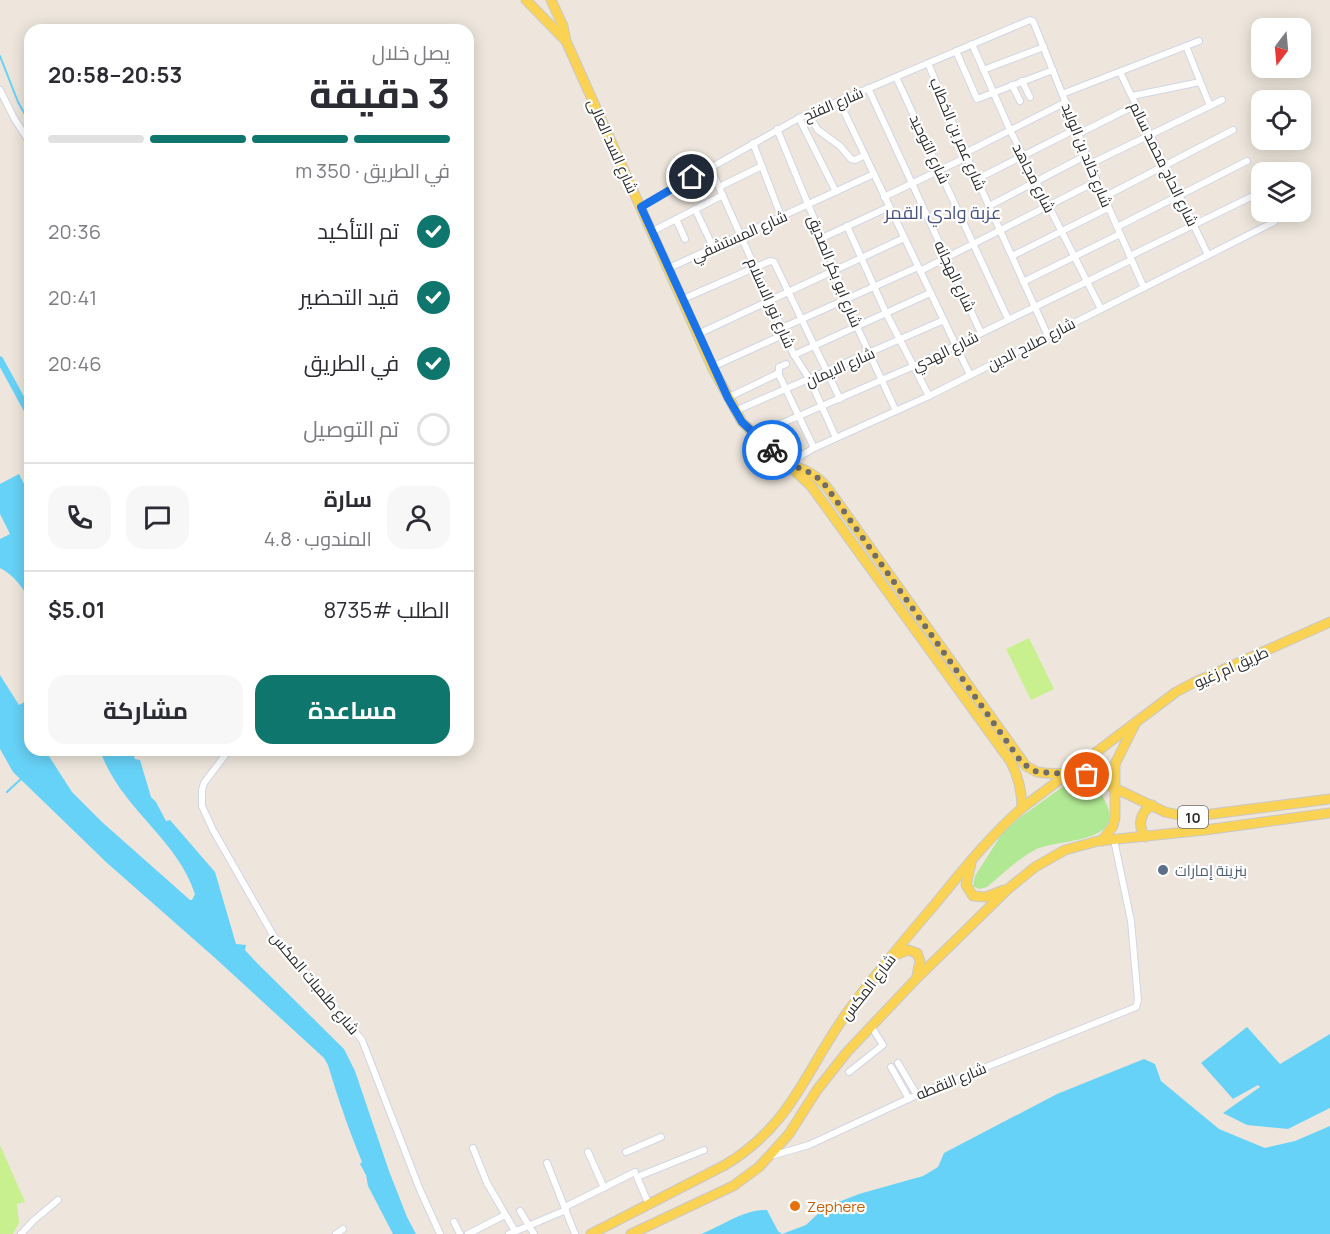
<!DOCTYPE html>
<html lang="ar">
<meta charset="utf-8">
<style>
:root{--surface:#fff;--page:#f7f7f7;--text:#2b2b33;--muted:#7c7c81;--line:#e1e1e2;--accent:#0f766e}
body{margin:0;font-family:Manrope,Cairo,sans-serif;background:var(--page);color:var(--text);direction:rtl;height:100vh;display:flex;flex-direction:column;font-size:22px;white-space:nowrap}
*{box-sizing:border-box;margin:0}
p{font-size:20px;color:var(--muted)}
.icon{flex:none;width:33px;height:33px;fill:none;stroke:currentColor;stroke-width:2;stroke-linecap:round;stroke-linejoin:round}
.map{position:relative;flex:1;overflow:hidden;direction:ltr}
.side{position:absolute;left:24px;top:24px;width:450px;height:732px;display:flex;flex-direction:column;background:var(--surface);border-radius:18px;box-shadow:0 3px 15px #0003;direction:rtl}
.side>*{flex:none}
.needle{width:39px;rotate:196deg}
.buttons{position:absolute;left:1251px;top:18px;display:grid;gap:12px}
.buttons a{display:grid;place-items:center;width:60px;height:60px;border-radius:12px;background:var(--surface);box-shadow:0 3px 15px #0003;font-size:30px}
.pin{position:absolute;display:grid;place-items:center;width:51px;height:51px;color:#fff;margin:-26px;border:3px solid #fff;border-radius:50%;box-shadow:0 2px 6px #0007}
.courier{position:absolute;display:grid;place-items:center;width:60px;height:60px;margin:-30px;border:4px solid #1a73e8;border-radius:50%;background:#fff;color:#222;box-shadow:0 2px 8px #0007}
.head em{font-style:normal;font-weight:700}
.head div{display:flex;flex-direction:column-reverse}
.head{display:flex;align-items:center;justify-content:space-between;height:102px;padding:0 24px}
h1{font-size:39px;font-weight:700;line-height:45px}
.bar{display:grid;grid-template-columns:repeat(4,1fr);gap:9px 6px;align-content:center;height:72px;padding:0 24px}
.bar i{height:8px;border-radius:4px;background:var(--line)}
.bar .on{background:var(--accent)}
.bar p{grid-column:span 4}
.line{display:flex;align-items:center;gap:15px;padding:0 24px;border-top:2px solid var(--line)}
.line div{flex:1}
.round{display:grid;place-items:center;flex:none;width:63px;height:63px;border-radius:18px;background:var(--page)}
ol{padding:0 24px;list-style:none}
li{display:flex;align-items:center;gap:18px;height:66px}
li p{margin-inline-start:auto}
li .icon{padding:6px;border-radius:50%;background:var(--accent);color:#fff;stroke-width:4}
li:last-child{color:var(--muted)}
li i{width:33px;height:33px;border:3px solid var(--line);border-radius:50%}
.cta{display:flex;gap:12px;margin-top:auto;padding:12px 24px}
.cta a{flex:1;height:69px;border-radius:18px;background:var(--accent);color:#fff;font-size:24px;font-weight:700;line-height:69px;text-align:center}
.cta a+a{background:var(--page);color:var(--text)}
.map>svg:first-child{display:block}
.green{fill:#b1e894}
.pitch{fill:#c8f08f}
.water{fill:#67d2f7}
.lines{fill:none;stroke-linecap:round;stroke-linejoin:round}
.stream{stroke:#67d2f7;stroke-width:2}
.canal{stroke:#67d2f7;stroke-width:7}
.street-casing{stroke:#d1d5e5;stroke-width:8}
.primary-casing{stroke:#c8c8c8;stroke-width:11}
.street{stroke:#fff;stroke-width:6}
.primary{stroke:#fbd354;stroke-width:9}
.done{stroke:#6f6c69;stroke-width:6;stroke-dasharray:0 10.8}
.route{stroke:#1a73e8;stroke-width:8}
.service-dot{fill:#5c6f8a;stroke:#fff;stroke-width:2}
.food-dot{fill:#e8710a;stroke:#fff;stroke-width:2}
.labels{text-anchor:middle;dominant-baseline:central;stroke-width:4.5;stroke-linejoin:round;paint-order:stroke}
.shield{fill:#fff;stroke:#6b6b6b;stroke-width:1.5}
.shield-label{font-size:14px;font-weight:bold;fill:#2b2b2b}
.street-label{font-size:15px;fill:#2b2b2b;stroke:#fff}
.service-label{font-size:15px;fill:#4e5e75;stroke:#fff;text-anchor:start}
.food-label{font-size:15px;fill:#c56008;stroke:#fff;text-anchor:start}
.quarter-label{font-size:18px;fill:#47527f;stroke:#fff}
</style>
<div class="map">
<svg width="1330" height="1234" viewBox="0 0 1330 1234">
<rect width="100%" height="100%" fill="#eee6dc"/>
<path class="green" d="M1085 777C1097 782 1100 790 1105 801 1128 845 1056 838 1035 850 1017 859 1002 875 987 887L979 889 973 886 975 876 1003 832 1022 816 1072 780Z"/>
<g class="pitch">
<path d="M1029 638 1054 689 1031 700 1006 649Z"/>
<path d="M0 1145 25 1202 17 1204 19 1223 13 1234H0Z"/>
</g>
<g class="water">
<path d="M19 474 30 496V600C22 587 14 575 0 568V539L10 534 0 514V484Z"/>
<path d="M0 675 19 705 30 699V750H45L72 792 102 822 190 900H192L195 894C177 838 119 807 100 750H132L135 759 140 760 151 797 156 802 166 821 170 820 215 872 236 944 246 945 245 950 257 963 344 1049 355 1071 389 1171 407 1217 416 1234H393L368 1186 366 1175 360 1164 362 1162C349 1130 338 1099 328 1065L324 1058 215 958 106 862 13 772 0 749Z"/>
<path d="M1247 1027 1280 1064 1330 1034V1108L1288 1129 1247 1125 1223 1113 1260 1087 1258 1085 1233 1099 1201 1063Z"/>
<path d="M1144 1059 1155 1064 1161 1081 1219 1129 1265 1148 1295 1141 1330 1126V1234H701C722 1226 744 1209 767 1210L778 1231 782 1234 806 1225 823 1209 836 1203 859 1194 923 1176 938 1167 944 1153 1057 1094Z"/>
</g>
<g class="lines">
<g class="stream">
<path d="M0 56 18 102 30 123"/>
<path d="M7 792 22 778"/>
</g>
<path class="canal" d="M0 360 30 415"/>
<g class="street-casing">
<g id="street">
<path d="M972 44 1010 130 1101 309"/>
<path d="M1186 46 1210 106"/>
<path d="M956 51 977 99 1053 70"/>
<path d="M928 63 965 153 1048 336"/>
<path d="M983 70 1044 47"/>
<path d="M1120 72 1208 255"/>
<path d="M896 77 1008 319"/>
<path d="M1022 81 1030 97"/>
<path d="M1012 85 1020 101"/>
<path d="M868 88 981 333"/>
<path d="M0 90 14 118 30 143"/>
<path d="M1062 94 1199 41"/>
<path d="M1132 96 1200 82"/>
<path d="M839 101 970 375"/>
<path d="M808 114 818 130 840 146 851 159 855 160 865 155"/>
<path d="M799 118 836 192"/>
<path d="M777 129 836 272 845 301 896 411"/>
<path d="M1078 134 1136 105"/>
<path d="M753 143 781 216"/>
<path d="M965 153 1066 102"/>
<path d="M1090 164 1222 100"/>
<path d="M710 167 794 355 810 380 836 438"/>
<path d="M977 179 1076 129"/>
<path d="M719 187 762 166"/>
<path d="M884 197 967 157"/>
<path d="M1104 197 1233 130"/>
<path d="M989 206 1087 155"/>
<path d="M641 207 799 118 1030 20 1033 21 1097 181 1144 288"/>
<path d="M695 209 713 247"/>
<path d="M676 219 685 239"/>
<path d="M847 226 886 313 929 396"/>
<path d="M1117 227 1247 161"/>
<path d="M653 231 723 195"/>
<path d="M822 238 889 207"/>
<path d="M1012 256 1108 208"/>
<path d="M1130 256 1259 193"/>
<path d="M669 268 874 174"/>
<path d="M920 271 1097 181"/>
<path d="M1023 282 1120 234"/>
<path d="M683 299 770 261 774 262 840 399"/>
<path d="M782 328 918 267"/>
<path d="M698 334 904 238"/>
<path d="M794 355 930 293"/>
<path d="M712 367 785 334"/>
<path d="M778 373 814 448"/>
<path d="M727 398 779 373V367L786 364"/>
<path d="M735 411 944 320"/>
<path d="M755 435 914 366 1131 260"/>
<path d="M787 464 814 448 929 396 1274 222"/>
<path d="M229 750 204 783 202 790V806L213 830 273 935 362 1040 420 1190 440 1234"/>
<path d="M898 1063 917 1095"/>
<path d="M891 1067 909 1099"/>
<path d="M849 1072 883 1045 871 1026"/>
<path d="M473 1148 487 1183 515 1231"/>
<path d="M588 1152 604 1188"/>
<path d="M626 1152 661 1137"/>
<path d="M771 1156 809 1145 921 1093 1136 1007 1138 1000 1131 921 1114 840"/>
<path d="M547 1163 575 1234"/>
<path d="M649 1205 637 1177 704 1150"/>
<path d="M565 1207 635 1172"/>
<path d="M520 1211 534 1234"/>
<path d="M454 1222 460 1234"/>
<path d="M21 1234 33 1221 58 1200"/>
<path d="M336 1234 343 1229"/>
<path d="M468 1234 505 1215"/>
<path d="M509 1234 566 1210"/>
</g>
</g>
<g class="primary-casing">
<g id="primary">
<path d="M526 0 566 41"/>
<path d="M551 0 563 26 566 41 712 367 742 422 811 486 1011 762C1019 778 1022 791 1022 808"/>
<path d="M793 466C807 470 816 475 826 486L1026 766 1037 772 1045 773 1087 775 1165 812 1188 817 1330 799"/>
<path d="M1145 837C1137 824 1140 813 1152 805"/>
<path d="M1102 841 1113 826 1115 818V764L1135 724"/>
<path d="M971 864 966 885 973 896 986 897 1004 890"/>
<path d="M891 957 908 950 917 953 920 961 917 976"/>
<path d="M591 1234 725 1165C794 1123 805 1070 849 1010 876 973 906 938 936 903 963 870 989 837 1022 808L1176 692 1193 683 1330 622"/>
<path d="M631 1234 733 1186 759 1167 789 1134 817 1090 847 1052 916 979 1008 889 1035 867 1065 850 1098 841 1205 830 1330 813"/>
</g>
</g>
<use href="#street" class="street"/>
<use href="#primary" class="primary"/>
</g>
<g class="lines">
<path class="done" d="M772 450 788 464 807 471 818 478 826 486 1022 763 1037 772 1087 775"/>
<path class="route" d="M692 177 641 207 728 398 742 422 772 450"/>
</g>
<circle class="service-dot" cx="1163" cy="870" r="6"/>
<circle class="food-dot" cx="795" cy="1206" r="6"/>
<g class="labels">
<rect class="shield" x="1178" y="806" width="30" height="22" rx="4.5"/>
<g class="shield-label">
<text x="1193" y="817">10</text>
</g>
<g class="street-label">
<text transform="translate(833 104) rotate(-23)">شارع الفتح</text>
<text transform="translate(958 134) rotate(67)">شارع عمر بن الخطاب</text>
<text transform="translate(613 146) rotate(66)">شارع السد العالى</text>
<text transform="translate(930 149) rotate(65)">شارع التوحيد</text>
<text transform="translate(1087 155) rotate(68)">شارع خالد بن الوليد</text>
<text transform="translate(1164 164) rotate(64)">شارع الحاج محمد سالم</text>
<text transform="translate(1034 178) rotate(63)">شارع مجاهد</text>
<text transform="translate(739 236) rotate(-24)">شارع المستشفي</text>
<text transform="translate(835 271) rotate(68)">شارع ابو بكر الصديق</text>
<text transform="translate(955 276) rotate(65)">شارع الهجانه</text>
<text transform="translate(771 303) rotate(66)">شارع نور الاسلام</text>
<text transform="translate(1031 344) rotate(-27)">شارع صلاح الدين</text>
<text transform="translate(945 351) rotate(-26)">شارع الهدي</text>
<text transform="translate(840 367) rotate(-24)">شارع الايمان</text>
<text transform="translate(1231 667) rotate(-24)">طريق ام زغيو</text>
<text transform="translate(315 983) rotate(50)">شارع طلمبات المكس</text>
<text transform="translate(868 987) rotate(-52)">شارع المكس</text>
<text transform="translate(951 1081) rotate(-22)">شارع النقطه</text>
</g>
<g class="service-label">
<text x="1175" y="870">بنزينة إمارات</text>
</g>
<g class="food-label">
<text x="807" y="1206">Zephere</text>
</g>
<g class="quarter-label">
<text x="943" y="212">عزبة وادي القمر</text>
</g>
</g>
</svg>
<div class="buttons">
<a><svg class="needle" viewBox="-14 -14 28 28"><path d="M0-13l5 13h-10z" fill="#e53935"/><path d="M0 13l5-13h-10z" fill="#7c7c81"/></svg></a>
<a><svg class="icon" aria-label="locate" viewBox="0 0 24 24"><circle cx="12" cy="12" r="6"/><path d="M12 2v4M12 18v4M2 12h4M18 12h4"/></svg></a>
<a><svg class="icon" aria-label="layers" viewBox="0 0 24 24"><path d="M12 4l9 5-9 5-9-5zM3 14l9 5 9-5"/></svg></a>
</div>
<div class="pin" style="left:1087px;top:775px;background:#ea580c"><svg class="icon" aria-label="bag" viewBox="0 0 24 24"><path d="M5 8h14l-1 12H6zM9 8a3 3 0 0 1 6 0"/></svg></div>
<div class="pin" style="left:692px;top:177px;background:#1f2937"><svg class="icon" aria-label="home" viewBox="0 0 24 24"><path d="M3 11l9-7 9 7M6 9v11h12V9"/></svg></div>
<div class="courier" style="left:772px;top:450px"><svg class="icon" aria-label="bike" viewBox="0 0 24 24"><circle cx="6" cy="16" r="4"/><circle cx="18" cy="16" r="4"/><path d="M6 16l4-8h5l3 8M10 8l3 8H6M13 5h3"/></svg></div>
<section class="side">
<div class="head"><div><h1>3 دقيقة</h1><p>يصل خلال</p></div><em>20:53–20:58</em></div>
<div class="bar"><i class="on"></i><i class="on"></i><i class="on"></i><i></i><p>في الطريق · 350 m</p></div>
<ol>
<li><svg class="icon" aria-label="check" viewBox="0 0 24 24"><path d="M5 12l5 5 9-10"/></svg>تم التأكيد<p>20:36</p></li>
<li><svg class="icon" aria-label="check" viewBox="0 0 24 24"><path d="M5 12l5 5 9-10"/></svg>قيد التحضير<p>20:41</p></li>
<li><svg class="icon" aria-label="check" viewBox="0 0 24 24"><path d="M5 12l5 5 9-10"/></svg>في الطريق<p>20:46</p></li>
<li><i></i>تم التوصيل</li>
</ol>
<div class="line" style="height:108px"><a class="round"><svg class="icon" aria-label="person" viewBox="0 0 24 24"><circle cx="12" cy="8" r="4"/><path d="M4 21q1-7 8-7t8 7"/></svg></a><div><b>سارة</b><p>المندوب · 4.8</p></div><a class="round"><svg class="icon" aria-label="chat" viewBox="0 0 24 24"><path d="M4 5h16v11H9l-5 4z"/></svg></a><a class="round"><svg class="icon" aria-label="phone" viewBox="0 0 24 24"><path d="M5 4h4l2 5-3 2q2 4 5 5l2-3 5 2v4C11 20 4 13 5 4z"/></svg></a></div>
<div class="line" style="height:78px"><div>الطلب #8735</div><b>$5.01</b></div>
<div class="cta"><a>مساعدة</a><a>مشاركة</a></div>
</section>
</div>
